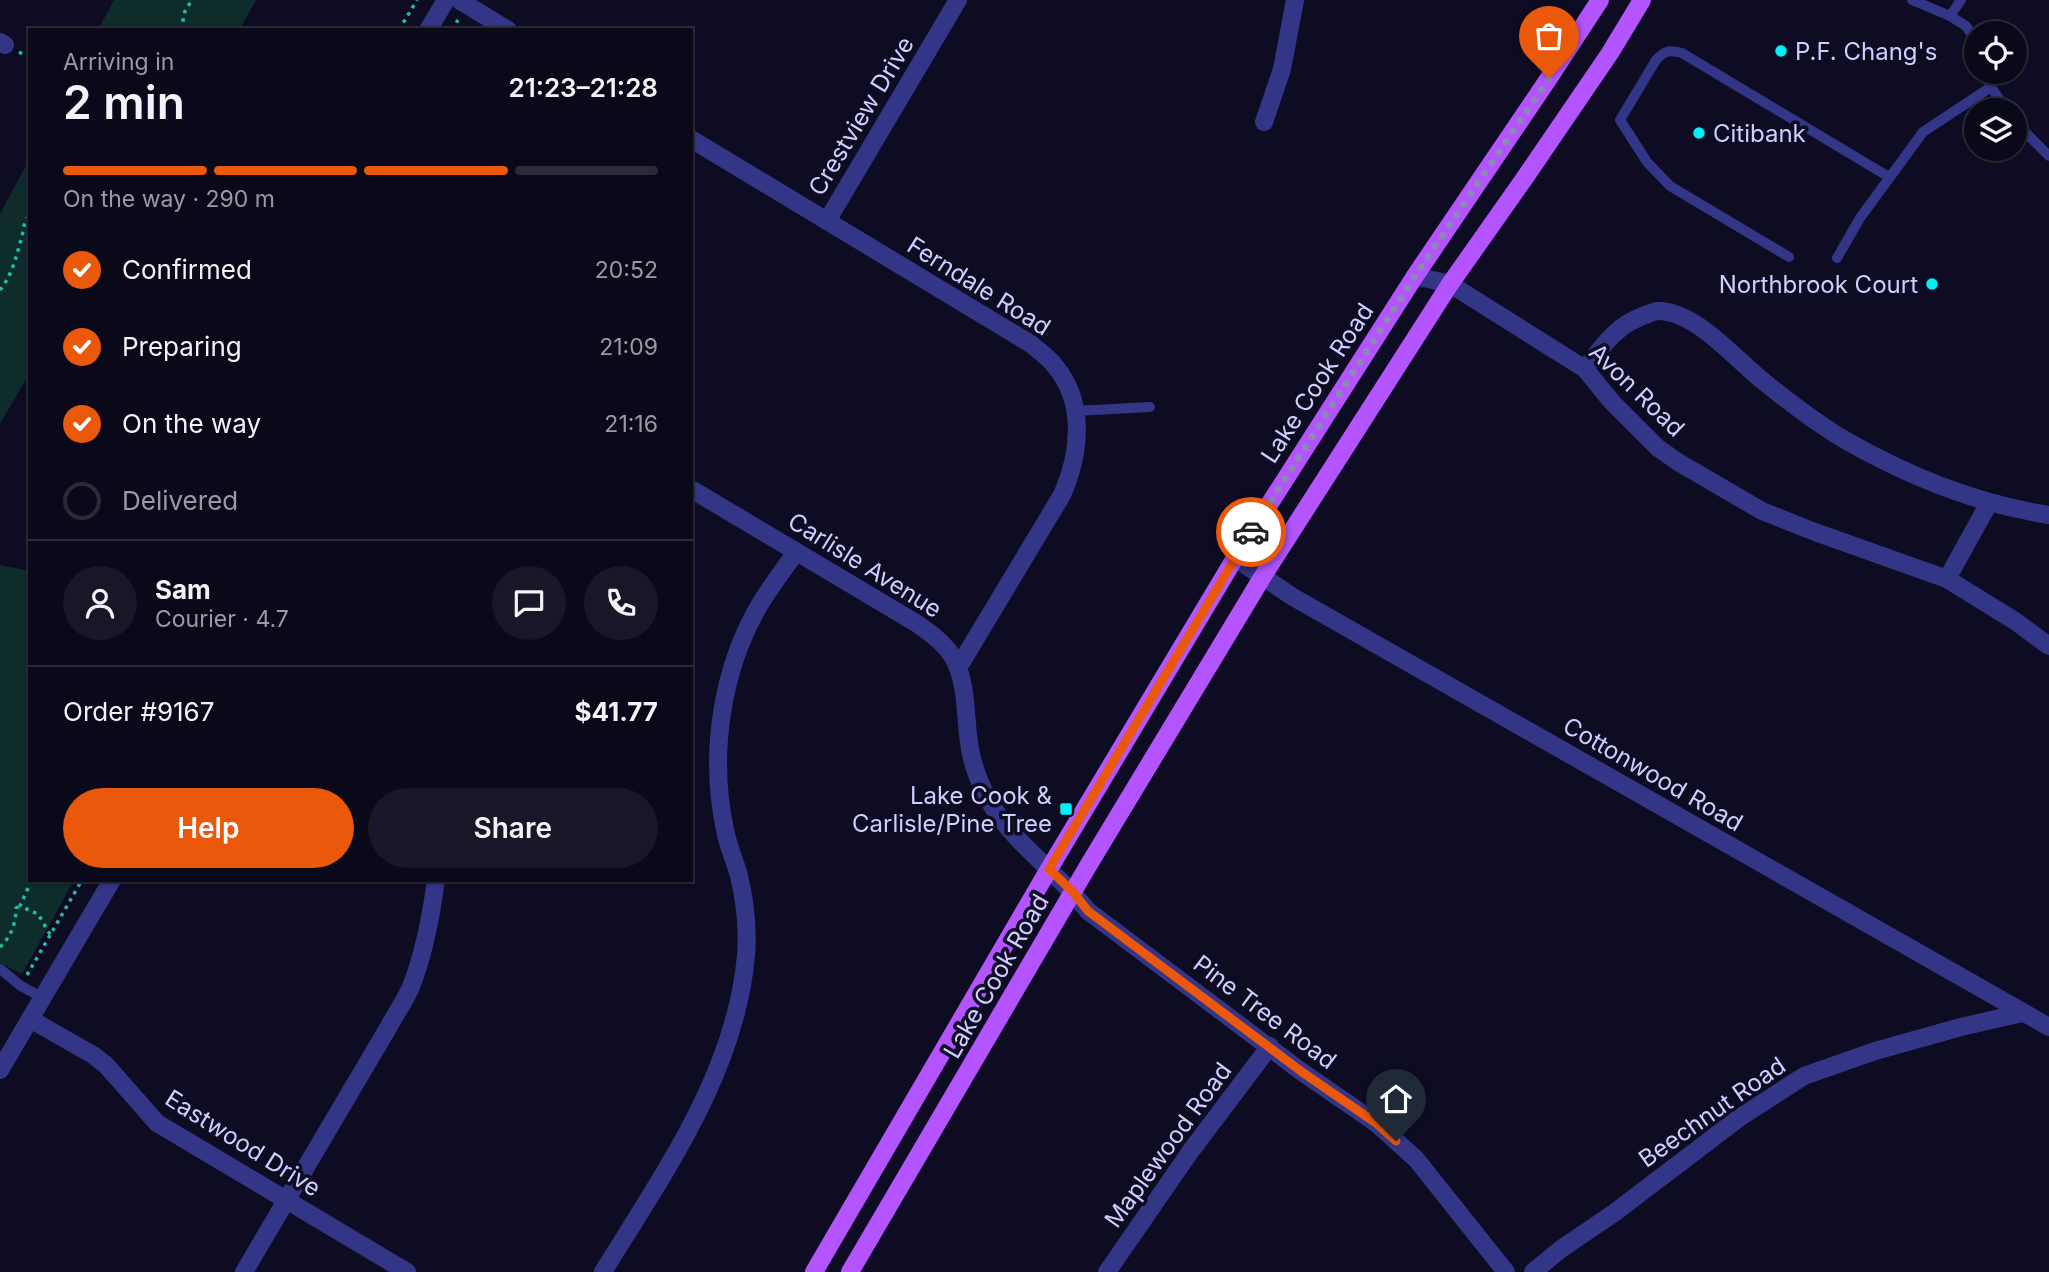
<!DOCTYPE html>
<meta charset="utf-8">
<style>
:root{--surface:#0a091a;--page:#181727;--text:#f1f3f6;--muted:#999aa2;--line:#2a2a39;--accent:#ea580c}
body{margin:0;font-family:Inter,sans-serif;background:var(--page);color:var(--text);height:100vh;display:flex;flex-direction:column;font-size:26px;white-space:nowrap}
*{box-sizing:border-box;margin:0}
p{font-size:23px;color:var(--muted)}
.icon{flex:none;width:38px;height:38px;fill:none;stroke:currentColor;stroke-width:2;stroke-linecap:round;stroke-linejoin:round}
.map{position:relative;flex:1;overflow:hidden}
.details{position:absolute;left:28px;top:28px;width:665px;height:854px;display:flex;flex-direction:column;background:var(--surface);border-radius:0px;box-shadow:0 2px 5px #0004,0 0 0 2px var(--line)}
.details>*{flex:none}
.tools{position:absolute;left:1964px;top:21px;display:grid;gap:14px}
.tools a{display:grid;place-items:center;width:63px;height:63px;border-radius:50%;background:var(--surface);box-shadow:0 2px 5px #0004,0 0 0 2px var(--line);font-size:35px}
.pin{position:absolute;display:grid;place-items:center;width:60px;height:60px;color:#fff;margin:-72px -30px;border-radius:50% 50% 50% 0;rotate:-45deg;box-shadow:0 0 7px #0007}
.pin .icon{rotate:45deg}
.courier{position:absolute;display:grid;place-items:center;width:70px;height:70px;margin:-35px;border:5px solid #ea580c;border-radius:50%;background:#fff;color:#222;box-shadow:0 2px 9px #0007}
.headline em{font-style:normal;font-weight:600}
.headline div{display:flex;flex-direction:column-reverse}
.headline{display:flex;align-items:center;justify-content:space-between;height:119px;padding:0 35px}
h1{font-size:46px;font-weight:600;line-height:52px}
.bar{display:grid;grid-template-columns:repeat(4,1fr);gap:10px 7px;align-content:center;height:84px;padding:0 35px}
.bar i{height:9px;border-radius:5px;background:var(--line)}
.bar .selected{background:var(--accent)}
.bar p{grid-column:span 4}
.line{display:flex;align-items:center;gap:18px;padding:0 35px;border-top:2px solid var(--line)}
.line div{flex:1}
.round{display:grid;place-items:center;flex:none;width:74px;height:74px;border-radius:37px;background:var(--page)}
ol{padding:0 35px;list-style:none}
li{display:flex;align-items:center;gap:21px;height:77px}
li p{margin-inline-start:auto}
li .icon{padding:7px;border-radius:50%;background:var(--accent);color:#fff;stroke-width:4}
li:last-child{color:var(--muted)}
li i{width:38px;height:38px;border:4px solid var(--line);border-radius:50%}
.primary-button{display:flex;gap:14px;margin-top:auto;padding:14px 35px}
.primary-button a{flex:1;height:80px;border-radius:42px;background:var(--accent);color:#fff;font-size:28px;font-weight:600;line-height:80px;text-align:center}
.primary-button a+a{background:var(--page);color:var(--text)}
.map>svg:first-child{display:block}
.green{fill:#0e2d2a}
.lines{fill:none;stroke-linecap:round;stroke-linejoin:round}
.path{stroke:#24bca9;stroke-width:3.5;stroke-dasharray:3.5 5;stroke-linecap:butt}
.service{stroke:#333586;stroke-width:10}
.minor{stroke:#333586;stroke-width:18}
.primary{stroke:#b454ff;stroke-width:18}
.done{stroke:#8c89b2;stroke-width:7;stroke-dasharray:0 12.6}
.route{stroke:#ea580c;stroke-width:9}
.poi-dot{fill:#00f0f8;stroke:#0e0c23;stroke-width:2.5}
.labels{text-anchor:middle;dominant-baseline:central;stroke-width:7;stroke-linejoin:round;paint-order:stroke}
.poi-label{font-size:24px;fill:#d0cdff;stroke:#0e0c23;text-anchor:start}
.street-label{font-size:24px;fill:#d0cdff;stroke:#0e0c23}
</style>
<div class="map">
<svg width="2049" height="1272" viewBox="0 0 2049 1272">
<rect width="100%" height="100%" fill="#0e0c23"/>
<g class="green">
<path d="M114 0H256L239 30H98Z"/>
<path d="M30 158V372L0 424V214Z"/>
<path d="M0 565 30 571V880H74L22 974 0 963Z"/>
</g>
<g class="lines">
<g class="path">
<path d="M181 30 185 11 192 0"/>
<path d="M399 30 417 0"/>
<path d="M452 30 458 20"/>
<path d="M19 52 30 58"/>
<path d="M0 290C12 276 17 254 22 236 24 227 24 221 30 214"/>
<path d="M28 888 20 906 38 914 51 936"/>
<path d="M0 947C11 937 16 923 16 908L20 906"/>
<path d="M27 975 82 880"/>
</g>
<g class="service">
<path d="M1912 0 1950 16 1966 26 1976 41"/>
<path d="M1950 16 1961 0"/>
<path d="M1986 72 1991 87 2007 110"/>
<path d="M2014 121 2049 156"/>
<path d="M1789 257 1670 186 1647 162 1620 120 1656 60C1665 50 1670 50 1682 53L1889 177"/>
<path d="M1837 258 1860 218 1923 132 1991 87"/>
<path d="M1075 411 1150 407"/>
<path d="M0 969 21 986 43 998"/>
</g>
<g class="minor">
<path d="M459 0 508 30"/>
<path d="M428 30 446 0"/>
<path d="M0 42 5 45"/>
<path d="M1264 122 1282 69 1295 0"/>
<path d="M691 139 1031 344C1039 351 1049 358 1055 366 1086 403 1080 454 1062 495L958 668"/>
<path d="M827 221 958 0"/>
<path d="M1415 276 1450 284 1585 369 1612 402 1658 448 1678 462 1762 511 1815 532 1947 579 1989 503"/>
<path d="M1585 369C1603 346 1615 326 1643 316 1648 314 1654 311 1658 311 1696 311 1735 359 1763 381 1789 402 1816 423 1845 440 1908 476 1977 504 2049 515"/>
<path d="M691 489 916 623C930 633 945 643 954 659 969 688 964 723 971 754 974 768 981 786 988 799 1013 844 1057 871 1088 911L1302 1072 1376 1123 1416 1159 1506 1272"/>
<path d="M1235 558 1293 597 2049 1027"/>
<path d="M1947 579 2015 621 2049 646"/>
<path d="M30 1019 93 1055 106 1065 157 1123 407 1272"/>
<path d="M0 1070 112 880"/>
<path d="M244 1272 388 1028C395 1015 404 1002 410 989 424 955 431 917 436 880"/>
<path d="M603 1272C663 1174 736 1073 746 955 748 930 745 901 739 876 735 861 728 846 725 830 709 755 721 670 760 604 771 586 784 569 796 552"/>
<path d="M1107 1272 1190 1152 1270 1046"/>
<path d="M1533 1272 1561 1249 1614 1213 1739 1118 1804 1076 1875 1051 1961 1027 2022 1013"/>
</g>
<g class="primary">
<path d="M814 1272 1049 869 1235 558 1415 276 1549 78 1600 0"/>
<path d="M850 1272 1088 866 1263 576 1450 284 1524 179 1610 53 1642 0"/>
</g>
</g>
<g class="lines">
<path class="done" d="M1251 532 1415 276 1549 78"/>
<path class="route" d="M1251 532 1049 869 1073 892 1088 911 1302 1072 1376 1123 1396 1141"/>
</g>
<g class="poi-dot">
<circle cx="1781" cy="51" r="7"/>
<circle cx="1699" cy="133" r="7"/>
<circle cx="1932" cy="284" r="7"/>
<rect x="1059" y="802" width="14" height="14" rx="3.5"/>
</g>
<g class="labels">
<g class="poi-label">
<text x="1795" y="51">P.F. Chang's</text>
<text x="1713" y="133">Citibank</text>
<text x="1918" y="284" text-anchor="end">Northbrook Court</text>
<text x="1052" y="795" text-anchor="end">Lake Cook &amp;<tspan x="1052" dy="28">Carlisle/Pine Tree</tspan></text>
</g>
<g class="street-label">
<text transform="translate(861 116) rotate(-59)">Crestview Drive</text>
<text transform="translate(979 286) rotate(32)">Ferndale Road</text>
<text transform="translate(1317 383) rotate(-57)">Lake Cook Road</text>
<text transform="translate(1637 390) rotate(44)">Avon Road</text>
<text transform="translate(865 565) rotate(32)">Carlisle Avenue</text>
<text transform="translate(1653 774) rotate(30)">Cottonwood Road</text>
<text transform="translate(996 976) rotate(-60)">Lake Cook Road</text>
<text transform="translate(1265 1012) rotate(37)">Pine Tree Road</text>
<text transform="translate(1712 1112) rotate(-35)">Beechnut Road</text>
<text transform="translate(243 1143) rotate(32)">Eastwood Drive</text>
<text transform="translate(1168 1145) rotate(-54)">Maplewood Road</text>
</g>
</g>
</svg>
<div class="tools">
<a><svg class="icon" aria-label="locate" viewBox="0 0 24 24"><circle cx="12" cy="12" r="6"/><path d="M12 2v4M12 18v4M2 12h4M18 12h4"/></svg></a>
<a><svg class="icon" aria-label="layers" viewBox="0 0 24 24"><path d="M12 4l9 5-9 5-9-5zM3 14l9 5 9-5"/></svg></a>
</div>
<div class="pin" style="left:1549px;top:78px;background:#ea580c"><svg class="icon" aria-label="bag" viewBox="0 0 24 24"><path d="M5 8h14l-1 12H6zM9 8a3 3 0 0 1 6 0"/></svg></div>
<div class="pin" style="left:1396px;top:1141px;background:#1f2937"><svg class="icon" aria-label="home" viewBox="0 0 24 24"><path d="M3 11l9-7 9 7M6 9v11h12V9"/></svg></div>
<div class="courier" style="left:1251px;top:532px"><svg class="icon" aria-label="car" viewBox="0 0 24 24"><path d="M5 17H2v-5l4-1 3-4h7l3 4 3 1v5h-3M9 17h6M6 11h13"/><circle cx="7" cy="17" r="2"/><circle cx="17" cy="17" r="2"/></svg></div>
<section class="details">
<div class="headline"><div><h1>2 min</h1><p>Arriving in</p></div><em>21:23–21:28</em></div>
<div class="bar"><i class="selected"></i><i class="selected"></i><i class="selected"></i><i></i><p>On the way · 290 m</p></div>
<ol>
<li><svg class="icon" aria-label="check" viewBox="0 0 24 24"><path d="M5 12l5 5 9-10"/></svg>Confirmed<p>20:52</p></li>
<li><svg class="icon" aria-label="check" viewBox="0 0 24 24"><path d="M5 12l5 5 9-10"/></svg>Preparing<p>21:09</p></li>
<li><svg class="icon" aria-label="check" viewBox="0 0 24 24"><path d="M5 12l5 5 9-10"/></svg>On the way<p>21:16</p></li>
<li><i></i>Delivered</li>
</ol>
<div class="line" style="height:126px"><a class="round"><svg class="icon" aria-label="person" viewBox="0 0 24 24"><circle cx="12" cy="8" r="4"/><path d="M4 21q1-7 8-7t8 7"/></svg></a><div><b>Sam</b><p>Courier · 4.7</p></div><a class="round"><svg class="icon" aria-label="chat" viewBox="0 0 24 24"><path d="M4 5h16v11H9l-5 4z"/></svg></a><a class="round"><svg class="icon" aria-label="phone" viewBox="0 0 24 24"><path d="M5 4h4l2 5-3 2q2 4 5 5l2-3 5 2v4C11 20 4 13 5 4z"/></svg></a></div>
<div class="line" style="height:91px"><div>Order #9167</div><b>$41.77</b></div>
<div class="primary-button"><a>Help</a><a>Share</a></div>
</section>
</div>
